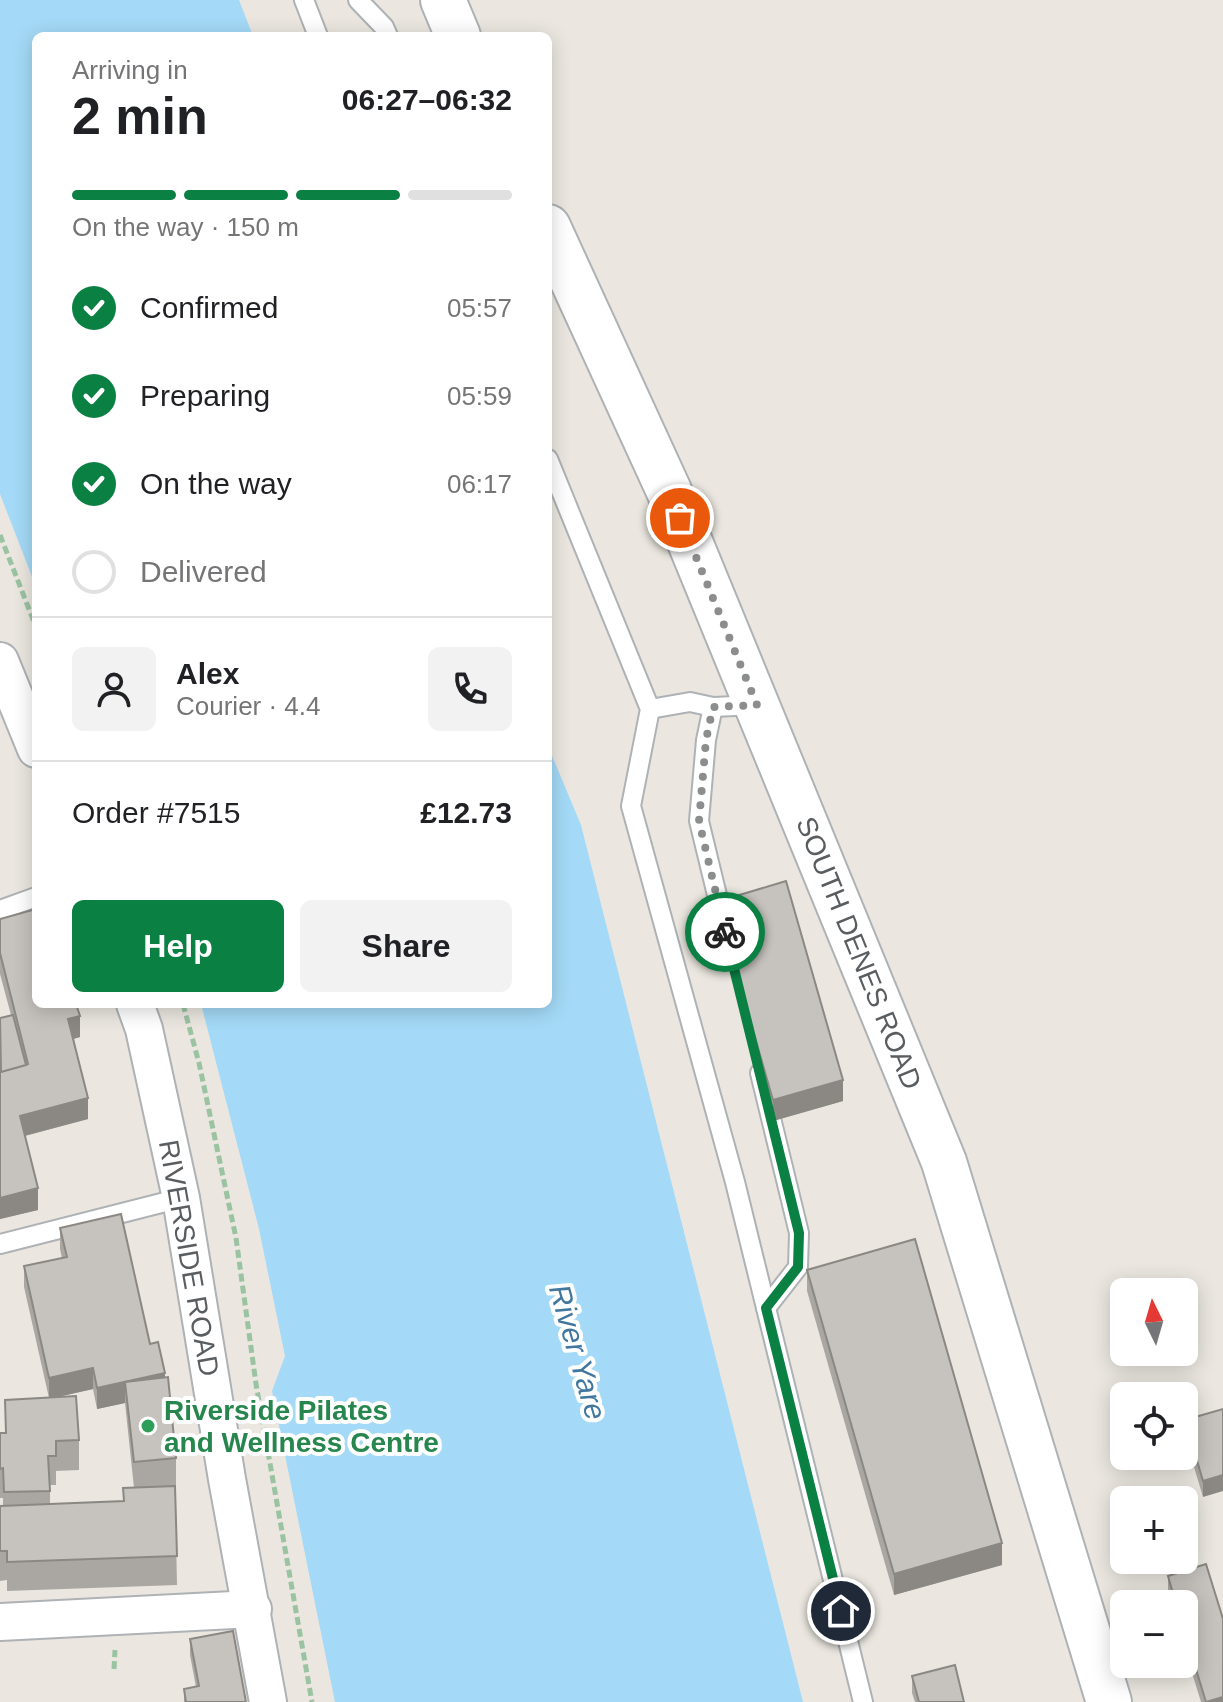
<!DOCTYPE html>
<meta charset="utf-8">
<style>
:root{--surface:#fff;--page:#f2f2f2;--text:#202124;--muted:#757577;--line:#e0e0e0;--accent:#0b8043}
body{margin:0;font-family:Helvetica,sans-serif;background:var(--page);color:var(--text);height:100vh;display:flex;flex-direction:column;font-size:30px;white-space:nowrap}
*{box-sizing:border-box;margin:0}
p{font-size:26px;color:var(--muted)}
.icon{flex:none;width:44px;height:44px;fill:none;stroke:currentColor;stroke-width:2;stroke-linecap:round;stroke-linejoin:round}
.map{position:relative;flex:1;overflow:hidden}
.side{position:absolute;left:32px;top:32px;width:520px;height:976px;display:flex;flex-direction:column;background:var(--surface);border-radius:12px;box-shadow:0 4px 20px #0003}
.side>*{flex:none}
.needle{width:52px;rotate:355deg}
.tools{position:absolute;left:1110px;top:1278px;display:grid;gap:16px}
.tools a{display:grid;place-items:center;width:88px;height:88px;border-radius:12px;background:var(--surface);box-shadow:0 4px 20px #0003;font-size:40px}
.pin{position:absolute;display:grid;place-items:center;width:68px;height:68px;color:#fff;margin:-34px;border:4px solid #fff;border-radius:50%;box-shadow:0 2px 8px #0007}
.courier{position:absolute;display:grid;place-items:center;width:80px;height:80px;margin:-40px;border:6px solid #0b8043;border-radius:50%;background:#fff;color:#222;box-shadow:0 2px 10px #0007}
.headline em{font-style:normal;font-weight:700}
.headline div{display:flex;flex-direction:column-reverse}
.headline{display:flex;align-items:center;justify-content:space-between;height:136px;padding:0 40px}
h1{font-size:52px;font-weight:700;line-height:60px}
.bar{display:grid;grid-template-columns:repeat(4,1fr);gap:12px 8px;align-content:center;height:96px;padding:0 40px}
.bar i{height:10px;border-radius:6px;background:var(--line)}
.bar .active{background:var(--accent)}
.bar p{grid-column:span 4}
.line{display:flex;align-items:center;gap:20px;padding:0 40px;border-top:2px solid var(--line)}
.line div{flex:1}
.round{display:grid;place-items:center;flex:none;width:84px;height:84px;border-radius:12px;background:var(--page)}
ol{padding:0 40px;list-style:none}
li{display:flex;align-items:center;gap:24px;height:88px}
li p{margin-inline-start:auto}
li .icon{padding:8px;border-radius:50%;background:var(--accent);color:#fff;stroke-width:4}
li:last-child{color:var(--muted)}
li i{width:44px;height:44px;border:4px solid var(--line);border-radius:50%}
.action{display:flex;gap:16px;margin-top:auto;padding:16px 40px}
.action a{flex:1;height:92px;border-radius:12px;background:var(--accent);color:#fff;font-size:32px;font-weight:700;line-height:92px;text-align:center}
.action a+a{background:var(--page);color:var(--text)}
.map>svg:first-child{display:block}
.water{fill:#a4daf7}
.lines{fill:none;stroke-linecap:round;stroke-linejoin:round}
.service-casing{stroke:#aeb2b5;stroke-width:22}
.minor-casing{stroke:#aeb2b5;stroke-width:40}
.tertiary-casing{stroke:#aeb2b5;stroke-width:48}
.path{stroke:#9ac3a2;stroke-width:5;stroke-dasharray:8 4;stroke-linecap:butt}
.service{stroke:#fff;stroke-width:18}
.minor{stroke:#fff;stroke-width:36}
.tertiary{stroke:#fff;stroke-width:44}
.wall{fill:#aaa7a3;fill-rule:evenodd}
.shaded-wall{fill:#8b8884}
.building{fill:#c6c2bd;stroke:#8b8884;stroke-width:2}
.done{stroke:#8c8d8d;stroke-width:8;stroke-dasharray:0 14.4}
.route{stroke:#0b8043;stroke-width:10}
.leisure-dot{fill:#2e9e5b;stroke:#fff;stroke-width:3}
.labels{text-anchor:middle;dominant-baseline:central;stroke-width:8;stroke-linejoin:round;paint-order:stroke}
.street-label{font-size:28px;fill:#595d60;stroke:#fff}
.leisure-label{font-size:28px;font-weight:bold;fill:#27864d;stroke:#fff;text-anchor:start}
.water-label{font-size:30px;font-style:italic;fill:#41779e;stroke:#fff}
</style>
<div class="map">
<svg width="1223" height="1702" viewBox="0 0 1223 1702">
<rect width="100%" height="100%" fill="#ebe7e0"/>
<g class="water">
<path d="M0 0H239L253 36H36V587L0 494Z"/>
<path d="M548 746 581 825 803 1702H335L272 1391 285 1356 259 1229 201 1004H548Z"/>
</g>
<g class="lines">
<g class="service-casing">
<g id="service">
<path d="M304 0 318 36"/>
<path d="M358 0 384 27 388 36"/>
<path d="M548 459 650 709 631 806 735 1182 863 1702"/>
<path d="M713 707 706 740 699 821 724 924"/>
<path d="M650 709 690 702 713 707 757 705"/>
<path d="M0 910 36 897"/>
<path d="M760 1073 799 1233 798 1267 766 1308"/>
<path d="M0 1244 181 1198"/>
</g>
</g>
<g class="minor-casing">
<g id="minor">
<path d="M0 661 36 749"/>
<path d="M135 1004 144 1029 181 1198 227 1479 268 1702"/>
<path d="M0 1622 253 1609"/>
</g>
</g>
<g class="tertiary-casing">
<g id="tertiary">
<path d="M443 0 458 36"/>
<path d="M548 227 669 491 944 1162 1109 1702"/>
</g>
</g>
<g class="path">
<path d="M0 535 36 627"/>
<path d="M183 1004 199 1063 236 1238 256 1384 312 1702"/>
<path d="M114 1669 115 1650"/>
</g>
<use href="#service" class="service"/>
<use href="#minor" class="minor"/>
<use href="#tertiary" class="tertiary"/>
</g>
<g class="wall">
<path d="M716 902 843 1101 773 1121 716 923Z"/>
<path d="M0 919 36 1004 80 1037 74 1039 88 1119 25 1136 38 1210 0 1219V1018L11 1015 0 974Z"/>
<path d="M60 1228 150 1344 165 1378 176 1458V1487H175L177 1585 7 1591V1580L0 1581V1506L3 1505V1498H0V1433H5V1400L49 1398 24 1287V1266L62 1258 60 1249ZM93 1389 97 1409 125 1403 134 1488 123 1501 50 1504V1485H56V1471L79 1470V1440L57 1397Z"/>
<path d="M807 1270 1002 1565 894 1595 807 1291Z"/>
<path d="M1223 1409 1203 1497 1185 1437V1420Z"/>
<path d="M1206 1564 1223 1619V1702H1201L1184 1647V1604H1171L1168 1593V1576Z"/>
<path d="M190 1639 246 1702H184V1689L196 1687 190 1655Z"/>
<path d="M912 1676 964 1702H915L912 1693Z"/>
</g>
<g class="shaded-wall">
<path d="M80 1016V1037L68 1040V1019Z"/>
<path d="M843 1080V1101L773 1121V1100Z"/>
<path d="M88 1098V1119L20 1137V1116Z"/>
<path d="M38 1188V1210L0 1219V1198Z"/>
<path d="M93 1368V1389L49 1399V1378Z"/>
<path d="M165 1373V1394L125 1382V1403L97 1409V1388Z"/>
<path d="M1223 1475V1491L1203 1497V1481Z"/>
<path d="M1002 1543V1565L894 1595V1574Z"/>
<path d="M1223 1697V1702H1206Z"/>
</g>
<g class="building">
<path d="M786 881 843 1080 773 1100 716 902Z"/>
<path d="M36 909V1004H76L80 1016 68 1019 88 1098 20 1116 38 1188 0 1198V1072L28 1064 0 953V919Z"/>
<path d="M13 1015 26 1065 1 1072 0 1018Z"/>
<path d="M121 1214 150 1344 158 1342 165 1373 97 1388 93 1368 49 1378 24 1266 67 1257 60 1228Z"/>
<path d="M915 1239 1002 1543 894 1574 807 1270Z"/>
<path d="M168 1377 176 1458 134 1462 125 1382Z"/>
<path d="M76 1396 79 1440 56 1441V1456H48L50 1491 4 1492 3 1468 0 1469V1433H6L5 1400Z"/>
<path d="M1223 1409V1475L1203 1481 1185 1420Z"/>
<path d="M175 1486 177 1556 7 1562V1551H0V1506L124 1501 123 1488Z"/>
<path d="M1206 1564 1223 1619V1697L1206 1702 1184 1630V1604H1176L1168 1576Z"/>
<path d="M233 1631 246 1702H186L184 1689 199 1686 190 1639Z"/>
<path d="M955 1665 964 1702H919L912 1676Z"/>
</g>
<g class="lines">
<path class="done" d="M680 518 757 705 713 707 706 740 699 821 725 932"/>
<path class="route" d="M725 932 799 1233 798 1267 766 1308 841 1611"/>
</g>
<circle class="leisure-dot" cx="148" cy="1426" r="8"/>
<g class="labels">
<g class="street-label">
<text transform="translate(859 953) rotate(68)">SOUTH DENES ROAD</text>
<text transform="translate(189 1258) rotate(80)">RIVERSIDE ROAD</text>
</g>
<g class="leisure-label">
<text x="164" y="1410">Riverside Pilates<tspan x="164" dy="32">and Wellness Centre</tspan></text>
</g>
<g class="water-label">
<text transform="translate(578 1352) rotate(74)">River Yare</text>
</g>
</g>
</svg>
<div class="tools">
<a><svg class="needle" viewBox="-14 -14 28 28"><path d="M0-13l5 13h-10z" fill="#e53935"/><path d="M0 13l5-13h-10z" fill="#757577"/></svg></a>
<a><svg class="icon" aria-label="locate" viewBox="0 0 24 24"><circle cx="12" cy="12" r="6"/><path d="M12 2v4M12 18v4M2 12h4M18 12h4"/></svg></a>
<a>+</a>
<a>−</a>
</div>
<div class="pin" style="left:680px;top:518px;background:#ea580c"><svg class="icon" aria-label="bag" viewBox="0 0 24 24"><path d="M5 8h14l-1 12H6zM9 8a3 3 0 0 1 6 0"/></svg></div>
<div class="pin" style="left:841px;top:1611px;background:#1f2937"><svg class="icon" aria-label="home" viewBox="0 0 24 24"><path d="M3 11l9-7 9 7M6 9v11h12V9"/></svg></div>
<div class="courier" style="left:725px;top:932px"><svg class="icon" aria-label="bike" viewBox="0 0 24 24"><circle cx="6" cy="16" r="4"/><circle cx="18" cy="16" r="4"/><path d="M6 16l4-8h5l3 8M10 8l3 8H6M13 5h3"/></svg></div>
<section class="side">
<div class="headline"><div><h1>2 min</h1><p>Arriving in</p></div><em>06:27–06:32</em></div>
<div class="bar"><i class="active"></i><i class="active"></i><i class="active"></i><i></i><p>On the way · 150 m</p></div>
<ol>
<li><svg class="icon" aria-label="check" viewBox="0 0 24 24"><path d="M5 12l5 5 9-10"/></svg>Confirmed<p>05:57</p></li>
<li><svg class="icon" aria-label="check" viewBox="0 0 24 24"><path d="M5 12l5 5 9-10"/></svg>Preparing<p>05:59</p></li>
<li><svg class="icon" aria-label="check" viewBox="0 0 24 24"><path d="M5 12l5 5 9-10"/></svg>On the way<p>06:17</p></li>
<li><i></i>Delivered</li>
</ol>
<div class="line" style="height:144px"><a class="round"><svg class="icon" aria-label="person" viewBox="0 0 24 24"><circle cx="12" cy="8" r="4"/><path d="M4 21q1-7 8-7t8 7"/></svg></a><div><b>Alex</b><p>Courier · 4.4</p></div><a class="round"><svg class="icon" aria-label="phone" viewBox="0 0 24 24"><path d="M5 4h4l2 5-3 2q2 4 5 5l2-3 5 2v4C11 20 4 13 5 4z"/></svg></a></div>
<div class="line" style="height:104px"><div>Order #7515</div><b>£12.73</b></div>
<div class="action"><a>Help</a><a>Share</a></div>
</section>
</div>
